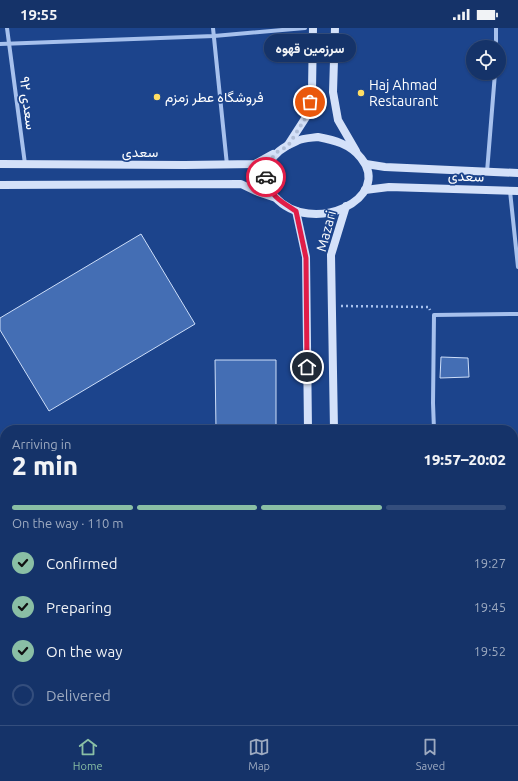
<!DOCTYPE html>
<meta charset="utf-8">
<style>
:root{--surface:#153369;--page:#223f71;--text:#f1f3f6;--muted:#9daac0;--line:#344e7d;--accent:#8abfa5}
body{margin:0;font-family:Ubuntu,Vazirmatn,sans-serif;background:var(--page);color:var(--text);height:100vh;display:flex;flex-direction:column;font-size:15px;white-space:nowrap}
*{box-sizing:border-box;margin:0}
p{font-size:13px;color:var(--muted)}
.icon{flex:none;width:22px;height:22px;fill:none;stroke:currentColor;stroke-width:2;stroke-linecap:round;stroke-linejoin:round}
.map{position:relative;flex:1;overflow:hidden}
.side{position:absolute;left:0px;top:397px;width:518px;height:300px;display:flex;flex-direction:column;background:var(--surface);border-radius:16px 16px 0 0;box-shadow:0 1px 3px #0004,0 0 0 1px var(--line)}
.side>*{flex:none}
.controls{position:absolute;left:466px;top:12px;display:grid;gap:8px}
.controls a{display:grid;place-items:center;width:40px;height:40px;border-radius:50%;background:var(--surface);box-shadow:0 1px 3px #0004,0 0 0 1px var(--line);font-size:20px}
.pin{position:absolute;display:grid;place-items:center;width:34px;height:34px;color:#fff;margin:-17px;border:2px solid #fff;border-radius:50%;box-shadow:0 1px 4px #0007}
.courier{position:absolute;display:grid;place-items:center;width:40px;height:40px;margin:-20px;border:3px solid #e11d48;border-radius:50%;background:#fff;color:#222;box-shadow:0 1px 5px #0007}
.bubble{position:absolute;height:28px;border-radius:14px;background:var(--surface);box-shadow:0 1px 3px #0004,0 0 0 1px var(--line);font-size:13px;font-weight:800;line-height:28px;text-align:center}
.summary em{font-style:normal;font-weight:800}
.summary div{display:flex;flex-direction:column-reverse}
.summary{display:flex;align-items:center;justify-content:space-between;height:68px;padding:0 12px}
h1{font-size:26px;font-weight:800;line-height:30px}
.bar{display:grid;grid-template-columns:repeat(4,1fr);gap:6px 4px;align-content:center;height:48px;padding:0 12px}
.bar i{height:5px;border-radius:3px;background:var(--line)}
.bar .on{background:var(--accent)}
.bar p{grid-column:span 4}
ol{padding:0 12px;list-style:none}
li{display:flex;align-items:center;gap:12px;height:44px}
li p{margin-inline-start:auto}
li .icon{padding:4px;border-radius:50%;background:var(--accent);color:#111;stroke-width:4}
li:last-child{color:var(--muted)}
li i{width:22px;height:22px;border:2px solid var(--line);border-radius:50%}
.status{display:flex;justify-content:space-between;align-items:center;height:28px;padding:0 20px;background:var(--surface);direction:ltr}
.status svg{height:11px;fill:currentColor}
.dock{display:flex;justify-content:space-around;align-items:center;height:56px;border-top:1px solid var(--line);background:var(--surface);font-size:11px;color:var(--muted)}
.dock a{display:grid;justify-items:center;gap:2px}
.dock .on{color:var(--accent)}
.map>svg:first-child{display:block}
.building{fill:#446eb4;stroke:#cddef9}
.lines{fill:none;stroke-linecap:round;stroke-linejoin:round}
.path{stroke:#a7c1ed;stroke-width:2.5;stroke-dasharray:2 3;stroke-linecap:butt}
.minor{stroke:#a7c1ed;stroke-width:4}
.secondary{stroke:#d4e1f9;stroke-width:8}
.done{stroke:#b0bed7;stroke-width:4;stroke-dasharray:0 7.2}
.route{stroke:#e11d48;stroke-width:5}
.poi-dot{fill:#fedd64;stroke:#1c448c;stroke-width:1.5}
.labels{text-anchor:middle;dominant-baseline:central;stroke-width:3.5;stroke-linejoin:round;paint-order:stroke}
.poi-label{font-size:14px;fill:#fff;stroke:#1c448c;text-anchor:start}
.street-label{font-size:14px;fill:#fff;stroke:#1c448c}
</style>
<div class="status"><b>19:55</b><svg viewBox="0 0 49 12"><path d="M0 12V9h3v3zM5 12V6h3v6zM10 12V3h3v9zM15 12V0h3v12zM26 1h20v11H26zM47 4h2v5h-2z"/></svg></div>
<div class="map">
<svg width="518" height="697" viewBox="0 0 518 697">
<rect width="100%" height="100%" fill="#1c448c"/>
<g class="building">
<path d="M141 206 195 296 49 383 0 302V290Z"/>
<path d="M441 329 468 330 469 349 440 350Z"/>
<path d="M215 332H276V402H216Z"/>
</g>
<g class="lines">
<g class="path">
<path d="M341 278 429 279 430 282"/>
<path d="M35 692V697"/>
</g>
<g class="minor">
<path d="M7 0 25 136"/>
<path d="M213 0 227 137"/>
<path d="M496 0V19"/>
<path d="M0 16 214 8 305 0"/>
<path d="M487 144 495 45"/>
<path d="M510 163 518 239"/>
<path d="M434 402 433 375 434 287 518 286"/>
<path d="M0 424H5"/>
<path d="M513 556H518"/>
</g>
<g class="secondary">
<path d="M335 0 333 64 338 92 356 123"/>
<path d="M318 109C334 112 350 116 361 130 394 171 311 209 275 169 254 145 272 123 297 113 303 110 311 110 318 109Z"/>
<path d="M288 117 308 86 312 62 313 0"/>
<path d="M0 136 185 137 255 136 273 126"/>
<path d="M366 136 385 139 518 145"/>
<path d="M0 157 241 156 258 164 276 170"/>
<path d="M365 162 389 159 518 163"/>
<path d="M296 183 306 229 308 402"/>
<path d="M334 402 331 227 346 178"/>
<path d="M319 692V697"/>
<path d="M340 692V697"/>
<path d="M300 697 303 692"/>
</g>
</g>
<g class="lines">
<path class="done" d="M266 149 269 134 277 124 288 118 308 86 310 74"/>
<path class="route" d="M266 149C270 168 280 173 296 183L306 230 307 339"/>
</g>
<g class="poi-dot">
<circle cx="361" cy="65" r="4"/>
<circle cx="157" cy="69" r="4"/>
</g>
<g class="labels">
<g class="poi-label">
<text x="369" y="57">Haj Ahmad<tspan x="369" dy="16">Restaurant</tspan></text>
<text x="165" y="69">فروشگاه عطر زمزم</text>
</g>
<g class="street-label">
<text transform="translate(28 75) rotate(83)">سعدی ۹۲</text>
<text x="140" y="124">سعدی</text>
<text transform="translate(466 148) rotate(2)">سعدی</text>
<text transform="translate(326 203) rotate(-75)">Mazari</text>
</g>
</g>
</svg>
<div class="controls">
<a><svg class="icon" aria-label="locate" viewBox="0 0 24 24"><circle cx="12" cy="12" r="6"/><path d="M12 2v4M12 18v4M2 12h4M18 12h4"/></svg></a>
</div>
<div class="pin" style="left:310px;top:74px;background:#ea580c"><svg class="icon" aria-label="bag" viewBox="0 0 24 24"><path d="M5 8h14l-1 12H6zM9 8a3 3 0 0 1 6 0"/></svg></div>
<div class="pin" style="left:307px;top:339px;background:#1f2937"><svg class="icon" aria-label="home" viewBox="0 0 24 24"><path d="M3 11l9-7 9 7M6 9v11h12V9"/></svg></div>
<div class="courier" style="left:266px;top:149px"><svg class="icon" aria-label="car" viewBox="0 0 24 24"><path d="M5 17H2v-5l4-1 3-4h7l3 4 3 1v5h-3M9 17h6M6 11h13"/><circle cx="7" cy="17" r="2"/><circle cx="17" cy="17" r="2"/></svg></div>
<div class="bubble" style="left:264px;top:6px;width:92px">سرزمین قهوه</div>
<section class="side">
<div class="summary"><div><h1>2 min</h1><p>Arriving in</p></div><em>19:57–20:02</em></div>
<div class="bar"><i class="on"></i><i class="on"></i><i class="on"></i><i></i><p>On the way · 110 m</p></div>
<ol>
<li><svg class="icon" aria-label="check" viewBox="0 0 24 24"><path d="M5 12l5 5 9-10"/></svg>Confirmed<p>19:27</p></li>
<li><svg class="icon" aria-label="check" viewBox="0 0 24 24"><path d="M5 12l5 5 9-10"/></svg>Preparing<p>19:45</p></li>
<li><svg class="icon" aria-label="check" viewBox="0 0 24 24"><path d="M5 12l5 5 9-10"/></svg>On the way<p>19:52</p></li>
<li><i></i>Delivered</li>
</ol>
</section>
</div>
<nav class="dock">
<a class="on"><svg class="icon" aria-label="home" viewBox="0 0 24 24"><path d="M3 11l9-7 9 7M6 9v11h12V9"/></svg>Home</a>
<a><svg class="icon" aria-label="map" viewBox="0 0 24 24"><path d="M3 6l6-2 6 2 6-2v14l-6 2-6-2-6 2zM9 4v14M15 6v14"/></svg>Map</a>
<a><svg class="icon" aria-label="saved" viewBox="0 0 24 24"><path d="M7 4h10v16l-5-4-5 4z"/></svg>Saved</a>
</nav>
